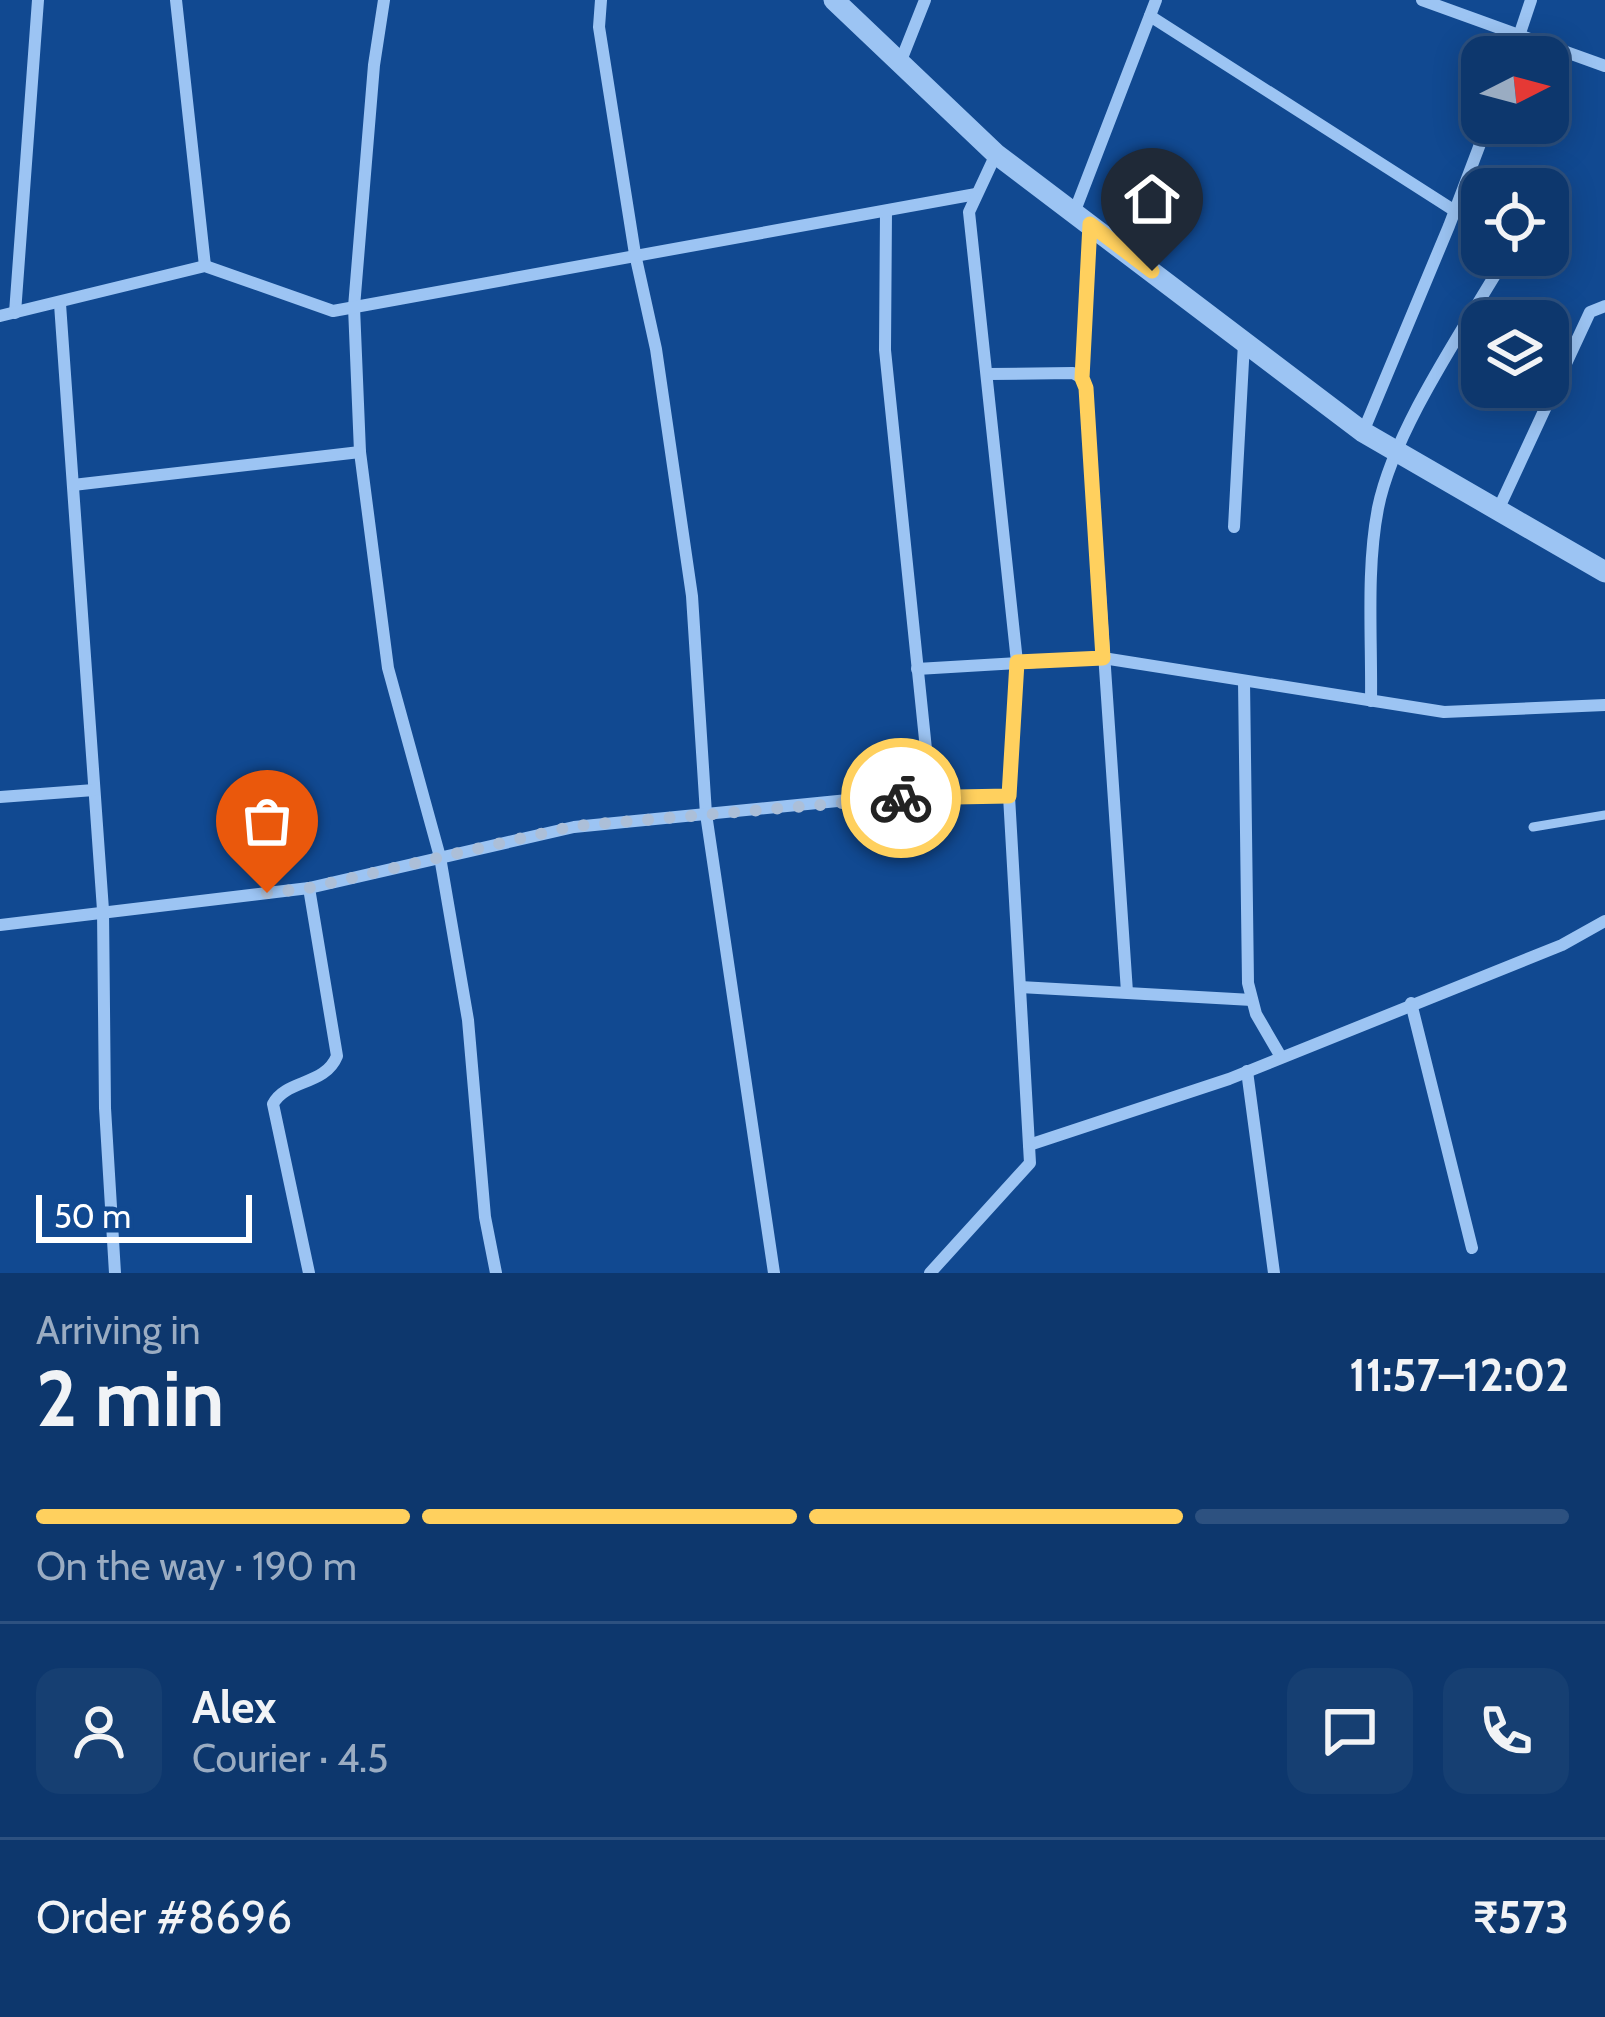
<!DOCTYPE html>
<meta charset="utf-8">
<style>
:root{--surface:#0d376d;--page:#163f72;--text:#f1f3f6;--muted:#9aacc2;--line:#2d5180;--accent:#ffd05e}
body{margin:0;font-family:Cabin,sans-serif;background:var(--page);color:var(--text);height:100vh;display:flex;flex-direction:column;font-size:45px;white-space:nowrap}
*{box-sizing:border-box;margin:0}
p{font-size:39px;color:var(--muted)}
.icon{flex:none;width:66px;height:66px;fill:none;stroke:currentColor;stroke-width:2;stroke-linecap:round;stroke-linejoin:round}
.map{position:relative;height:1273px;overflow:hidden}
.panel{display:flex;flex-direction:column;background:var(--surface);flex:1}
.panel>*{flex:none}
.needle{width:78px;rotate:84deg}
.controls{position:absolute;left:1461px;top:36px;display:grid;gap:24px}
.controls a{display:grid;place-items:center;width:108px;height:108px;border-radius:24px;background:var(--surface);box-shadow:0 6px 30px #0003,0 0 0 3px var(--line);font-size:60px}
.scale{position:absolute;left:36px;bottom:30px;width:216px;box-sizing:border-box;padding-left:12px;border:6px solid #fff;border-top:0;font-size:33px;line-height:42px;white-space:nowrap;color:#fff;-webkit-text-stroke:9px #114991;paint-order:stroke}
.pin{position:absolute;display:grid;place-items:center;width:102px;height:102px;color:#fff;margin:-123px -51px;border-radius:50% 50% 50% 0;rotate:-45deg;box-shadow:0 0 12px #0007}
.pin .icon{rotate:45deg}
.courier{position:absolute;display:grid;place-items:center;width:120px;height:120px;margin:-60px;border:9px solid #ffd05e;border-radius:50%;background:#fff;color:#222;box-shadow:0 3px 15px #0007}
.overview em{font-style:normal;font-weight:800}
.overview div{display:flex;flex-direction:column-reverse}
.overview{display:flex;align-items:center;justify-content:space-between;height:204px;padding:0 36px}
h1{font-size:78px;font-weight:800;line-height:90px}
.bar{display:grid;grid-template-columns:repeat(4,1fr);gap:18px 12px;align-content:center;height:144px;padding:0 36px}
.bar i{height:15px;border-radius:9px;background:var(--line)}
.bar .selected{background:var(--accent)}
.bar p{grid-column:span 4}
.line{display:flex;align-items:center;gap:30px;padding:0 36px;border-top:3px solid var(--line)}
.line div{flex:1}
.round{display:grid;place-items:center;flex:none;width:126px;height:126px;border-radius:24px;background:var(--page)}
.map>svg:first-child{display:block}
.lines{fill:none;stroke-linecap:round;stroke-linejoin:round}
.service{stroke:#9cc4f3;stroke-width:9}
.minor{stroke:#9cc4f3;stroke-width:12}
.tertiary{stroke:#9cc4f3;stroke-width:21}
.done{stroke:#acbfd8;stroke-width:12;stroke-dasharray:0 21.6}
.route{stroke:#ffd05e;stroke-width:15}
</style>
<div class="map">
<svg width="1605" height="1273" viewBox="0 0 1605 1273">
<rect width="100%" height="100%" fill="#114991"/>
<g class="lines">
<path class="service" d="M1533 827 1605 815"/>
<g class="minor">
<path d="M176 0 205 266"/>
<path d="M384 0 374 65 354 307 360 452 388 668 440 857 468 1020 485 1217 496 1273"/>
<path d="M601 0 599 27 635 254 656 349 692 596 706 814 774 1273"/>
<path d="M1422 0 1605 66"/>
<path d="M1150 16 1455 211"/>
<path d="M1512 57 1531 0"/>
<path d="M900 63 925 0"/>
<path d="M886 211 885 350 931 798"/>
<path d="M1074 213 1156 0"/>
<path d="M60 304 103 910 105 1108 115 1273"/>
<path d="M15 313 38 0"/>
<path d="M0 316 205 266 333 311 976 194"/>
<path d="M988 374 1073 373 1082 378 1086 388 1127 992"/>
<path d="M1082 378 1090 225"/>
<path d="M1363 432 1449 226 1488 123"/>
<path d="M73 485 360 452"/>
<path d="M1498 510 1590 312 1605 306"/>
<path d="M1234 527 1244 343"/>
<path d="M917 669 1103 658 1444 712 1605 705"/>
<path d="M1244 681 1248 983 1256 1014 1281 1057"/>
<path d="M1371 701C1372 639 1366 570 1378 508 1394 429 1465 327 1507 255"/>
<path d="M0 797 94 790"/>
<path d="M309 888 337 1056C325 1086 286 1079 273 1104L309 1273"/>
<path d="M0 925 309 888 574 827 858 799 1009 796 1017 662 969 212 996 154"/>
<path d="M1020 987 1252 1000"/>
<path d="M1411 1003 1472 1248"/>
<path d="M1247 1071 1274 1273"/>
<path d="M1029 1145 1229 1079 1562 945 1605 921"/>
<path d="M930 1273 1030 1163 1009 796"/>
</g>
<path class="tertiary" d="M834 0 996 154 1363 432 1605 572"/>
</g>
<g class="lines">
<path class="done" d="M267 893 309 888 574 826 901 798"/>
<path class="route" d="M901 798 1009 796 1017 662 1103 658 1086 388 1082 378 1090 224 1152 271"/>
</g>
</svg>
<div class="controls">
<a><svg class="needle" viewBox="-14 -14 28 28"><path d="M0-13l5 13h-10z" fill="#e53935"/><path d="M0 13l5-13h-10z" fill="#9aacc2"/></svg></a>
<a><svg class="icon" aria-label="locate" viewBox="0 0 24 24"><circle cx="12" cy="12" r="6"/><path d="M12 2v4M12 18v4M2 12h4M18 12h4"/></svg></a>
<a><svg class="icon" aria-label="layers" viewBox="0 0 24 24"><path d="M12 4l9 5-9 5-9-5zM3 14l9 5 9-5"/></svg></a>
</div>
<div class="scale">50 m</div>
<div class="pin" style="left:267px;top:893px;background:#ea580c"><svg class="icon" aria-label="bag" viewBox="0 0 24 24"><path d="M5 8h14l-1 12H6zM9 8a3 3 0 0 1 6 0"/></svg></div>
<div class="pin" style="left:1152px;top:271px;background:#1f2937"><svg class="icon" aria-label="home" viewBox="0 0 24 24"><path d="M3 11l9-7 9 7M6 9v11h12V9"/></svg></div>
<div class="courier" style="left:901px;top:798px"><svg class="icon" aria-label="bike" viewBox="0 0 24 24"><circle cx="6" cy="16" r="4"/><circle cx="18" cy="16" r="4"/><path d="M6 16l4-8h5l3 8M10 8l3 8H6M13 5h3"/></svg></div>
</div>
<section class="panel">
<div class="overview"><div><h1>2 min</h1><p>Arriving in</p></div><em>11:57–12:02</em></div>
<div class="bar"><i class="selected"></i><i class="selected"></i><i class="selected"></i><i></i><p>On the way · 190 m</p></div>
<div class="line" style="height:216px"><a class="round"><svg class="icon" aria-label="person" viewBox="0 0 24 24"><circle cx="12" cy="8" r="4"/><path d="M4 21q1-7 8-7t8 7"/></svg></a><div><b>Alex</b><p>Courier · 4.5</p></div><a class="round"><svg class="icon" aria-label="chat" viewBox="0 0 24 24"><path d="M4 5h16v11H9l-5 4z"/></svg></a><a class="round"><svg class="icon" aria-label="phone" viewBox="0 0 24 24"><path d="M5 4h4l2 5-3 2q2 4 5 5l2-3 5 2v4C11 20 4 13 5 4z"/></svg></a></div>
<div class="line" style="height:156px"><div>Order #8696</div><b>₹573</b></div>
</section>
